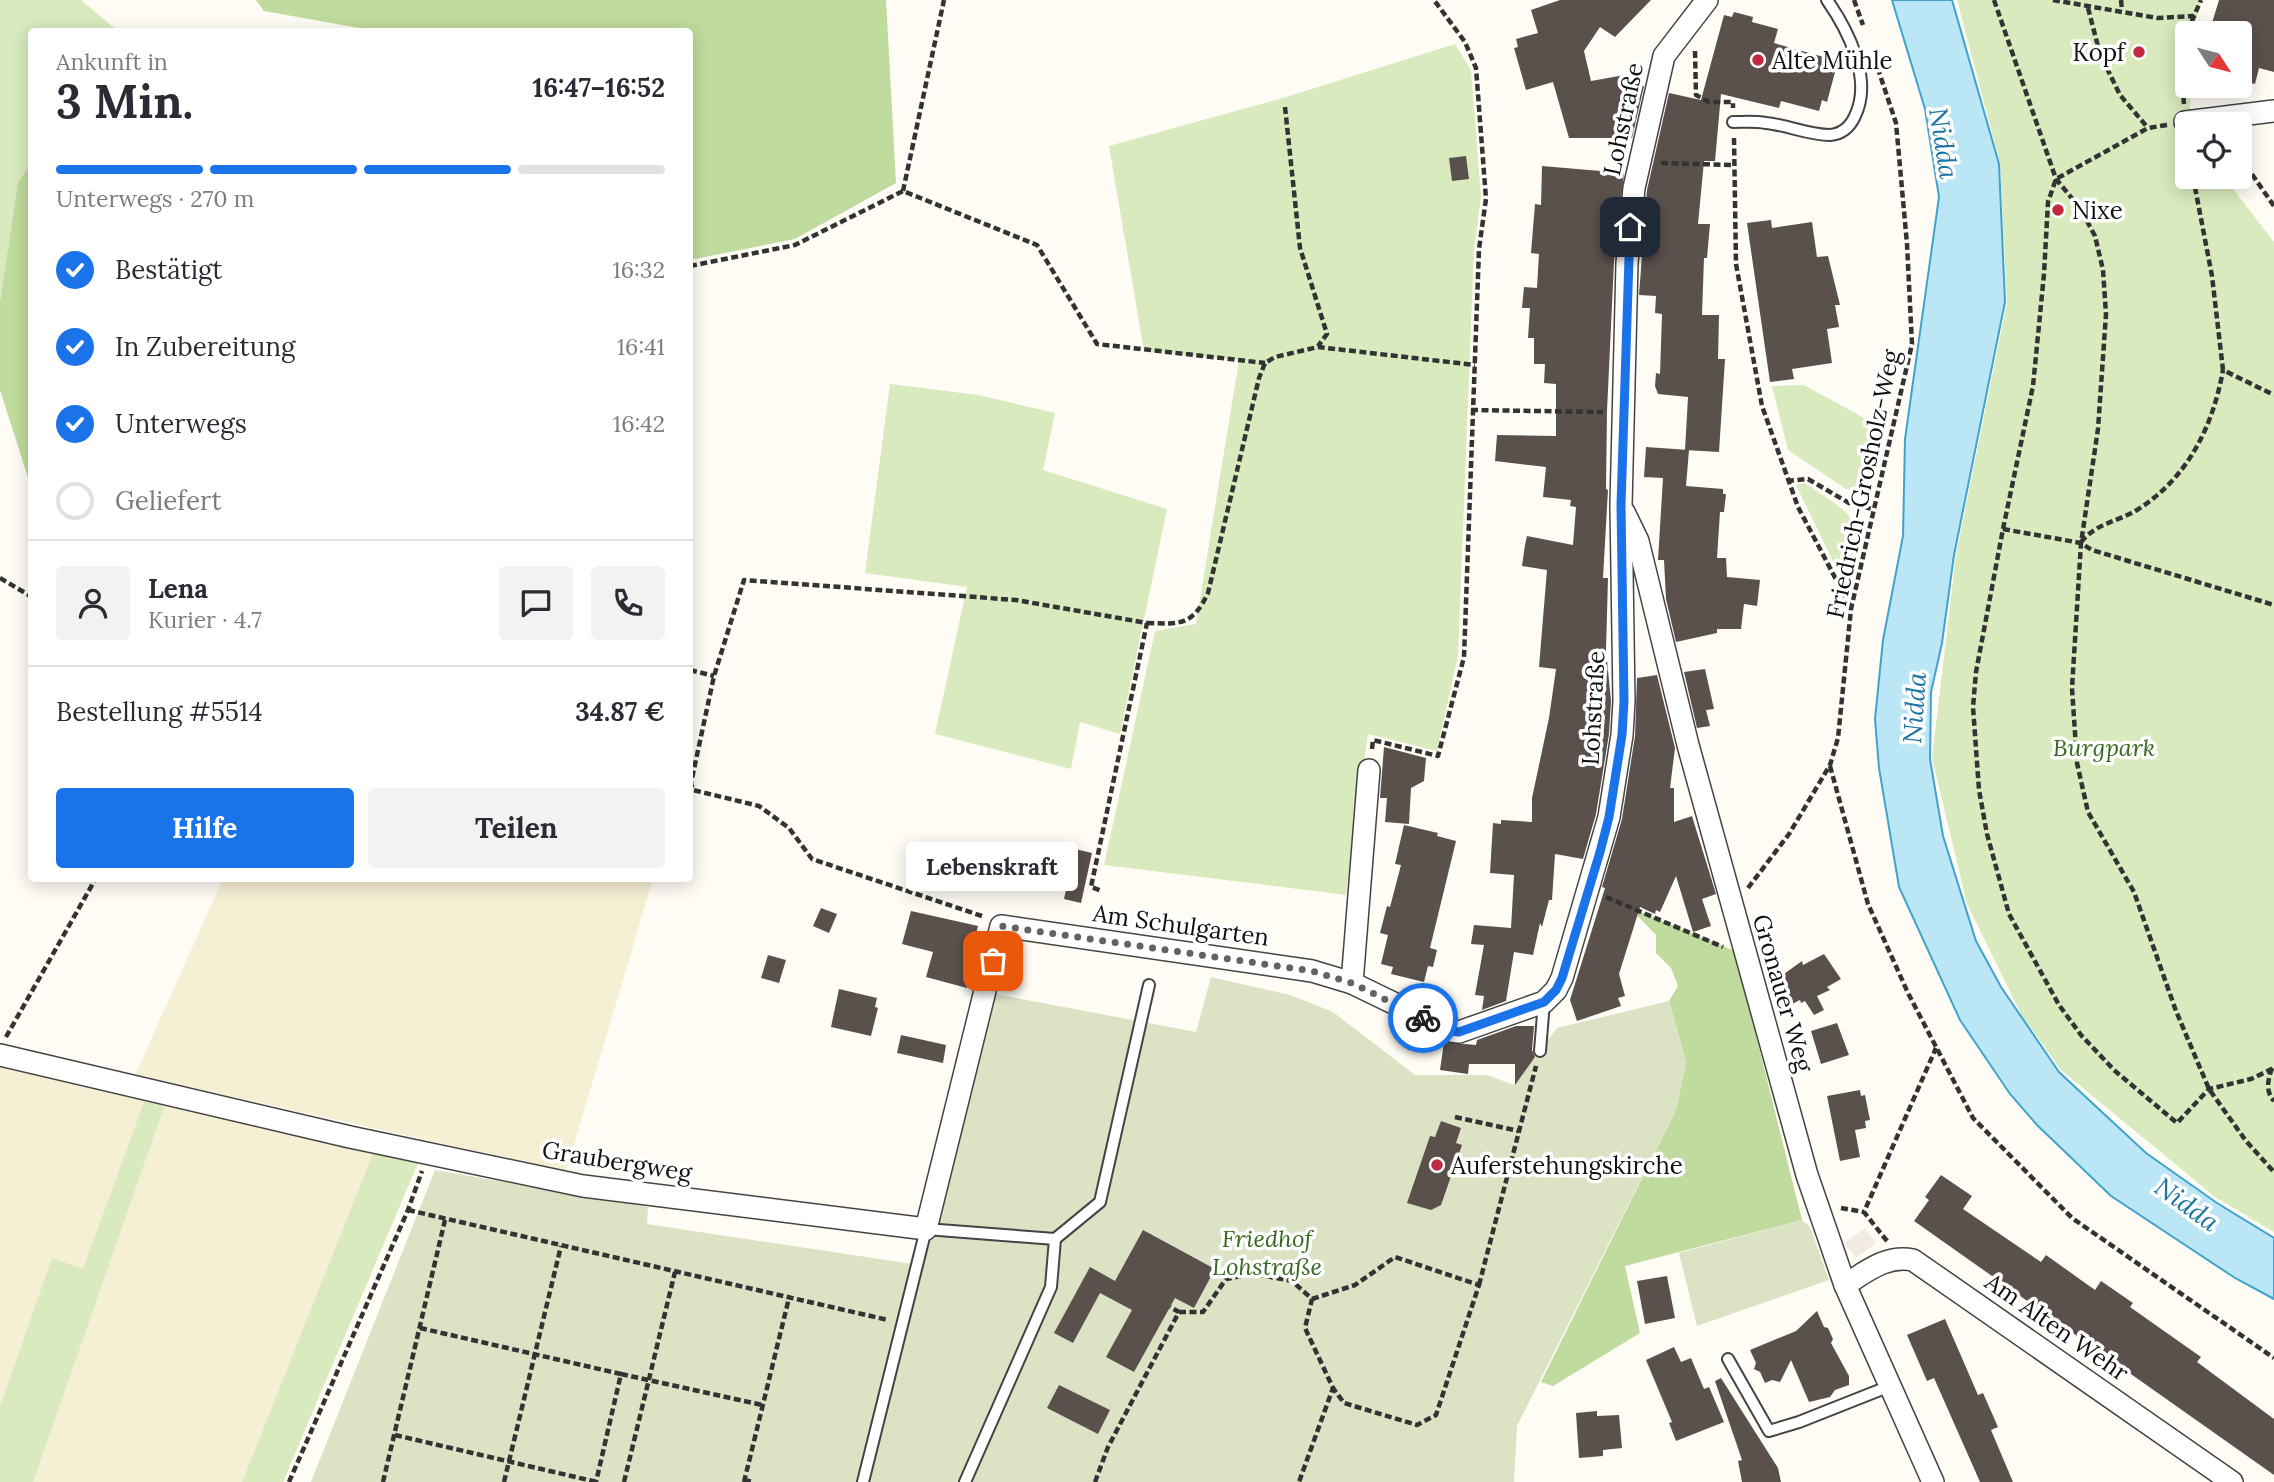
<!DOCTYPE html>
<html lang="de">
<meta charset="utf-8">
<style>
:root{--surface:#fff;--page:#f2f2f3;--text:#2b2b33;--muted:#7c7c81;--line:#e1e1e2;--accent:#1a73e8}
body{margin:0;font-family:Lora,serif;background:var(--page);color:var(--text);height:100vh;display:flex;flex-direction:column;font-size:26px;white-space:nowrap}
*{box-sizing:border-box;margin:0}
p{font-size:23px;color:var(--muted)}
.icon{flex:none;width:38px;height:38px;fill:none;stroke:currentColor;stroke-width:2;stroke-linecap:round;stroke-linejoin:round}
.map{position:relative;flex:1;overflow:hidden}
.sheet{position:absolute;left:28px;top:28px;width:665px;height:854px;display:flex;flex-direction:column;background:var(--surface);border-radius:7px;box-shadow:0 4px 18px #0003}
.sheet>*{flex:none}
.needle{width:46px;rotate:126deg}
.fabs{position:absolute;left:2175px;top:21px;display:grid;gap:14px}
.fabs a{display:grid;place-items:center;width:77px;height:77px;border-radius:7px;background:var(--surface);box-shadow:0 4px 18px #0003;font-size:35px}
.pin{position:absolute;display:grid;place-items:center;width:60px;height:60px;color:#fff;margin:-30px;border-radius:14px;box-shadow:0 4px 10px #0006}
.courier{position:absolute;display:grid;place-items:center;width:70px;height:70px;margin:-35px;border:5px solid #1a73e8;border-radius:50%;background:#fff;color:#222;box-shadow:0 2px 9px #0007}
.bubble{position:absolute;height:49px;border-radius:7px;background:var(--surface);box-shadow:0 4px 18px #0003;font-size:23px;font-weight:700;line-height:49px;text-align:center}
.summary em{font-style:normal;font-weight:700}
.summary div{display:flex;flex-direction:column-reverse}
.summary{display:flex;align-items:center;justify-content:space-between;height:119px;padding:0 28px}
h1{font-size:46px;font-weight:700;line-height:52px}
.bar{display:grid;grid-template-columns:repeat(4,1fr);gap:10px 7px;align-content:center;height:84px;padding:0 28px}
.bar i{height:9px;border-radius:5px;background:var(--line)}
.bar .current{background:var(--accent)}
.bar p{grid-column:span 4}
.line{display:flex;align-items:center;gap:18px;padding:0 28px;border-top:2px solid var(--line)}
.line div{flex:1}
.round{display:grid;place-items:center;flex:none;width:74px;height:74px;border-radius:7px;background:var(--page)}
ol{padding:0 28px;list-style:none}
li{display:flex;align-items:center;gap:21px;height:77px}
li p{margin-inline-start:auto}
li .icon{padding:7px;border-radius:50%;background:var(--accent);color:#fff;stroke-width:4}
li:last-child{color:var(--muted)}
li i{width:38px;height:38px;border:4px solid var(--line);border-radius:50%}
.button{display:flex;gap:14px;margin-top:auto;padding:14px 28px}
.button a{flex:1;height:80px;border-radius:7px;background:var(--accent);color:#fff;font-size:28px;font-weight:700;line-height:80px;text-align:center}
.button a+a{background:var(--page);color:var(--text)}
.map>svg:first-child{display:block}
.farmland{fill:#f5efd4}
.green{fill:#d9eabe}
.forest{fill:#bfdb9d}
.cemetery{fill:#dce2c4}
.plaza{fill:#f1ebe2}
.water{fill:#bae6f6;stroke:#41a3cc;stroke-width:2}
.building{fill:#5a514d}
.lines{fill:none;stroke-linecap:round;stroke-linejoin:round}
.lane-casing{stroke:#444;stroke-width:14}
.street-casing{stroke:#444;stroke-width:24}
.path{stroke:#333;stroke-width:4.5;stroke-dasharray:7 3.5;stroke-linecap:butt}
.lane{stroke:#fff;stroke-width:10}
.street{stroke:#fff;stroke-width:21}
.done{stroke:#646361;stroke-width:7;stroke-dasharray:0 12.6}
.route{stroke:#1a73e8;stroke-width:9}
.poi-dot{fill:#c12940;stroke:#fff;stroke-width:2.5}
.labels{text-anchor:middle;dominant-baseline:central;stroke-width:7;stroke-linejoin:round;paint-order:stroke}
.poi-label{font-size:24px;fill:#111;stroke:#fff;text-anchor:start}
.street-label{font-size:24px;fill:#111;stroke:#fff}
.park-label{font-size:24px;font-style:italic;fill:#376920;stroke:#fff}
.water-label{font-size:26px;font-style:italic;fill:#1a75a3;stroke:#fff}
</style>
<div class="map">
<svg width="2274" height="1482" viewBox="0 0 2274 1482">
<rect width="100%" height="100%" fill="#fffcf5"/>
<g class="farmland">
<path d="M223 879H653L566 1171 135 1075Z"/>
<path d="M0 1063 374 1151 242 1482H0Z"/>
</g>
<g class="green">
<path d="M0 0H81L118 31 32 32 31 164 18 182 0 302Z"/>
<path d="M1957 0H2202L2192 33H2188V86H2191L2188 177H2224L2274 242V1232L2215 1197 2061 1070 2022 1016 1967 904 1932 758 1956 555 2007 302 2000 163Z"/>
<path d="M1455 44 1471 70 1481 197 1474 249 1458 656 1437 751 1368 734 1346 895 1104 865 1155 631 1196 624 1239 360 1144 351 1109 146 1286 97Z"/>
<path d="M890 384 978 395 1055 413 1043 470 1167 509 1120 734 1080 722 1071 769 935 734 967 587 865 573Z"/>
<path d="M1804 385 1882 428 1866 494 1846 489 1788 450 1772 386Z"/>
<path d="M1805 483C1855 518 1862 512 1849 575L1842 580 1796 485Z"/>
<path d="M146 1097 164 1107 33 1482H0V1407L52 1258 83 1269Z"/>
<path d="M374 1151 418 1163 283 1482H242Z"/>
</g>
<g class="forest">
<path d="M256 0H886L896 183 795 239 690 260V32L376 31 264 11Z"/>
<path d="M31 164V487L0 390V302L18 182Z"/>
<path d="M1629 907 1735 951 1802 1220 1625 1266 1640 1333 1553 1386 1541 1382 1676 1110 1686 1062 1669 1001 1678 986 1671 968 1656 953V935Z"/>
</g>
<g class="cemetery">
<path d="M1211 977 1290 995 1333 1012 1415 1075H1487L1514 1085 1557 1028 1669 1001 1686 1061 1676 1110 1517 1426 1514 1482H311L435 1170 648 1207 647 1224 919 1265 995 994 1196 1032Z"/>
<path d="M1802 1220 1810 1227 1829 1280 1697 1326 1679 1253Z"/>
</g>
<path class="plaza" d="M1865 1228 1876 1243 1856 1258 1844 1243Z"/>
<path class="water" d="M1892 0H1952L1999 164 2005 302 1954 555 1942 643 1931 692 1930 759 1943 836 1976 941 2001 987 2059 1072 2146 1153 2217 1203 2274 1238V1299L2235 1278 2111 1196 2037 1125 2010 1094 1960 1020 1899 887 1879 768 1875 719 1883 640 1903 536 1905 439 1939 197 1925 109Z"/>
<g class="building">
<path d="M1560 0H1651L1615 37 1600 27 1584 51 1591 81 1636 73 1639 85 1644 86 1632 138H1569L1553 82 1526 90 1514 48 1518 47 1516 39 1538 33 1531 10Z"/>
<path d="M2219 0H2274V72L2259 68 2255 84 2240 80V33H2209Z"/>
<path d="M1734 12 1753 17 1752 22 1778 29 1774 43 1838 61 1827 102 1822 100 1819 111 1781 101 1779 108 1721 94 1715 161H1704L1698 224H1710L1707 258H1704L1702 315H1719L1718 359H1725L1719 452 1685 450 1688 397 1658 394 1655 386 1656 373 1660 374 1662 314 1655 313 1656 296 1639 295 1647 190 1669 93 1701 100 1724 15 1732 17Z"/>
<path d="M1466 156 1469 179 1452 181 1449 158Z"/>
<path d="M1542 166 1624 173 1614 262 1607 411 1606 489 1608 490 1603 578H1608L1606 650 1611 701 1609 734 1596 814 1583 859 1555 854 1552 900H1549L1542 927 1540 923 1533 955 1514 952 1506 1001 1482 1010 1484 996 1475 995 1484 945 1471 944 1474 925 1511 928 1514 875 1490 873 1493 823 1501 824V820L1532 822V798L1549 718 1556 669 1539 667 1547 570 1522 566 1525 545 1527 536 1573 545 1576 507 1570 506 1571 500 1543 497 1546 467 1495 461 1497 435 1556 436V384L1544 383 1545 364H1534V338H1528L1530 308H1522L1524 287 1537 288 1539 254 1531 253 1535 204 1541 205Z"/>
<path d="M1771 220 1772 228 1812 222 1817 257 1828 256 1840 305H1835L1839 327 1827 329 1832 363 1792 369 1794 379 1770 382 1747 223Z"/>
<path d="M1646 447 1689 450 1686 486 1723 489V494H1726L1724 512H1720L1717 558H1726L1727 577 1760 580 1757 606 1744 604 1741 629H1717V633L1676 642 1666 599 1664 560H1658L1663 478 1644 477Z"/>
<path d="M1705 669 1714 709 1706 710 1710 726 1697 728 1684 672Z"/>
<path d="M1657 675 1675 748 1670 788H1674V822L1692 816 1716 894 1702 899 1711 926 1693 932 1676 876 1660 912 1656 910 1655 914 1640 907 1619 974 1625 996 1618 998 1621 1006 1577 1021 1570 1000 1605 888 1602 887 1622 819 1635 736 1637 678Z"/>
<path d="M1384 747 1426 758 1424 781 1411 788 1409 824 1385 822 1387 798H1380Z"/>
<path d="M1404 825 1438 833 1437 836 1456 841 1430 948 1437 950 1433 967 1428 966 1424 982 1391 974 1393 967 1381 964 1388 935 1380 933 1387 906 1390 907 1401 865 1395 864Z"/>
<path d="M1075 849 1092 853 1081 903 1064 899Z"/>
<path d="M821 908 837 914 829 933 813 926Z"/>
<path d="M911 911 978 926 973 946 977 947 967 988 926 977 933 952 902 944Z"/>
<path d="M1824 954 1841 979 1827 987 1830 990 1817 996 1824 1010 1814 1015 1805 1001 1801 1003 1800 1000 1786 1007 1777 979 1802 961 1803 965Z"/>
<path d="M768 955 786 960 779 983 761 978Z"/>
<path d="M839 989 877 998 875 1007 878 1008 871 1036 831 1027Z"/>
<path d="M1837 1023 1849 1055 1821 1064 1811 1031Z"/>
<path d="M1516 1026H1534L1532 1050 1535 1057 1515 1085V1064H1469L1468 1074 1440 1070 1444 1042 1476 1045 1477 1040Z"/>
<path d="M901 1035 946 1045 943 1063 897 1053Z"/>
<path d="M1860 1090 1861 1096 1865 1095 1870 1120 1865 1121 1866 1128 1855 1130 1860 1157 1840 1161 1827 1096Z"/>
<path d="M1441 1121 1461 1128 1456 1143 1462 1145 1441 1205 1431 1210 1407 1203 1430 1136 1435 1137Z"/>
<path d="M1941 1175 1972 1196 1963 1209 2041 1262 2046 1255 2095 1290 2101 1281 2133 1303 2130 1307 2201 1357 2197 1362 2274 1419V1475L1914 1221 1929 1200 1925 1197Z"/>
<path d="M1143 1230 1215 1269 1194 1308 1175 1298 1134 1372 1106 1357 1132 1310 1100 1293 1073 1343 1054 1333 1090 1267 1115 1281Z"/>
<path d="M1667 1276 1675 1318 1645 1324 1637 1281Z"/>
<path d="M1817 1311 1824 1327 1828 1328 1833 1339 1831 1343 1849 1376V1385L1835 1390 1830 1397 1809 1402 1791 1360 1780 1382 1772 1380 1765 1383 1760 1372 1754 1369 1756 1363 1750 1350 1796 1331Z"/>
<path d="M1945 1319 1978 1395 1983 1393 1998 1427 1991 1430 2013 1482H1980L1934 1378 1927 1381 1907 1335Z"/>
<path d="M1674 1347 1681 1362 1691 1358 1704 1389 1709 1387 1724 1422 1676 1441 1669 1423 1672 1422 1646 1360Z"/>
<path d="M1721 1378 1778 1468 1781 1482H1742L1738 1461 1742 1460 1715 1381Z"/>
<path d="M1059 1385 1110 1410 1098 1434 1047 1408Z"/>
<path d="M1597 1411V1416L1619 1415 1622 1448 1603 1450V1456L1579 1458 1576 1413Z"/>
</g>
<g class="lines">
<g class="lane-casing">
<g id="lane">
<path d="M1733 122C1744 122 1755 121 1766 123 1787 125 1809 135 1830 135 1842 134 1850 127 1855 116 1873 79 1848 30 1827 0"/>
<path d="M1540 1051 1544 1002"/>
<path d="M1728 1359 1769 1431 1799 1422 1890 1386"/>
<path d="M863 1482 926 1229 1055 1239 1100 1202 1149 985"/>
<path d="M965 1482 1051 1287 1055 1239"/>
</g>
</g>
<g class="street-casing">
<g id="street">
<path d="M2185 122 2274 111"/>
<path d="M1624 512 1638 541 1688 745 1807 1175 1845 1285 1933 1482"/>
<path d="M1352 983 1369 770"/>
<path d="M0 1055 350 1137 583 1186 926 1229 1001 926 1312 971 1352 983 1451 1031 1459 1032 1544 1002 1556 990 1562 978 1609 817 1622 735 1624 701 1621 505 1627 263 1634 188 1664 56 1707 0"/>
<path d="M1845 1285C1867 1271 1886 1255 1913 1260L2232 1482"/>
</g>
</g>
<g class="path">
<path d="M1854 0 1863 25"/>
<path d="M1994 0 2056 179 2080 208 2095 236 2103 270 2106 314 2098 429 2081 543 2072 688 2077 763 2088 812 2134 892 2176 1011 2209 1089 2246 1141 2274 1172"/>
<path d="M2053 0 2157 18 2194 16 2201 0"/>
<path d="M2121 0 2122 10"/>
<path d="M2088 8 2100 54 2120 95 2148 128"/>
<path d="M1695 51 1696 95 1709 102H1733V108"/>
<path d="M2184 104 2180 51 2194 16"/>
<path d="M1285 107 1300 248 1327 334 1318 346"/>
<path d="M2167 125 2148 128 2056 179 2048 202 2044 274 2033 386 2003 529 1976 672 1973 707 1979 790 1987 834 2009 914 2059 1005 2081 1035 2114 1070 2177 1123 2209 1089 2251 1079 2274 1068"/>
<path d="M1734 138 1736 264 1762 406 1798 507 1851 608"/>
<path d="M2240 157 2274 206"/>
<path d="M1661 163 1734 165"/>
<path d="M2193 177 2212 276 2223 370 2274 395"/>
<path d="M903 191 944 0"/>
<path d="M690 266 795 245 903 191 1037 245 1097 344 1265 363"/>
<path d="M1471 410 1603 412"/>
<path d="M1787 481 1808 479 1849 503 1872 509"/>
<path d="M2003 529 2081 543 2092 550 2274 605"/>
<path d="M2081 542C2098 522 2115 523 2137 510 2188 478 2213 426 2223 370"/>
<path d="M0 578 32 597"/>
<path d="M1147 623C1181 624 1192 626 1208 593L1259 378 1265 363 1275 357 1318 347 1475 365"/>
<path d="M690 670 714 676"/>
<path d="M1372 749 1373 740 1438 756 1464 657 1479 249 1486 199 1476 68 1465 42 1434 0"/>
<path d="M1830 766 1868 904 1908 993 1973 1118 2072 1218 2274 1358"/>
<path d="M1748 888 1789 834 1830 765 1838 738 1851 609 1912 344 1907 244 1896 123 1877 66"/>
<path d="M1606 897 1723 947"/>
<path d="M982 916 812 859 789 828 759 806 693 790 691 783 714 676 744 580 1016 600 1147 623 1091 887 1102 891"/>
<path d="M6 1037 96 878"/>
<path d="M2272 1068C2268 1080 2265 1091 2274 1101"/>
<path d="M1455 1117 1519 1131"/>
<path d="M1841 1208 1864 1212"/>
<path d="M408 1210 888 1320"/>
<path d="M1887 1241 1864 1212 1936 1048"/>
<path d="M1479 1285 1536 1066"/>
<path d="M1312 1299 1355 1285 1395 1257 1479 1285 1436 1415 1417 1425 1344 1403 1333 1388"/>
<path d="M1179 1312H1203L1226 1279 1254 1274 1292 1281 1312 1299 1305 1328 1333 1388 1299 1482"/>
<path d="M420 1328 621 1374 596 1482"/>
<path d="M621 1374 762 1405"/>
<path d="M395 1435 597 1482"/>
<path d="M744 1480 754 1482"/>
<path d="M289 1482 408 1210 422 1171"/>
<path d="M383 1482 445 1220"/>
<path d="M504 1482 561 1246"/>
<path d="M624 1482 675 1272"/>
<path d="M744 1482 789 1298"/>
<path d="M1095 1482 1108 1447 1179 1312 1170 1307"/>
</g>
<use href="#lane" class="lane"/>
<use href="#street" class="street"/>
</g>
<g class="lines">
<path class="done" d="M993 961 1001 926 1312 971 1352 983 1423 1018"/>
<path class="route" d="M1423 1018 1451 1031 1459 1032 1544 1002 1556 990 1562 978 1600 852 1609 817 1622 735 1624 701 1621 505 1630 227"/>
</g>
<g class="poi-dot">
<circle cx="2139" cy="52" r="7"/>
<circle cx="1758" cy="60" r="7"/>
<circle cx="2058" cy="210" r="7"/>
<circle cx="1437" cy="1165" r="7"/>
</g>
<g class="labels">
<g class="poi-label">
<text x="2125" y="52" text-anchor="end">Kopf</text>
<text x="1772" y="60">Alte Mühle</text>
<text x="2072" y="210">Nixe</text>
<text x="1451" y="1165">Auferstehungskirche</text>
</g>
<g class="street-label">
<text transform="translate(1623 119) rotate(-78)">Lohstraße</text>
<text transform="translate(1863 484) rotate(-78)">Friedrich-Grosholz-Weg</text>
<text transform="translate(1593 708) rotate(-87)">Lohstraße</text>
<text transform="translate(1181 925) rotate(8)">Am Schulgarten</text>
<text transform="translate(1783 993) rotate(74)">Gronauer Weg</text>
<text transform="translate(617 1161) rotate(9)">Graubergweg</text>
<text transform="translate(2057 1327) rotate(35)">Am Alten Wehr</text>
</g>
<g class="park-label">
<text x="2104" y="747">Burgpark</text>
<text x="1267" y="1238">Friedhof<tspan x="1267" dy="28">Lohstraße</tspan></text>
</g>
<g class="water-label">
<text transform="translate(1944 143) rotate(81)">Nidda</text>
<text transform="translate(1914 708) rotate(-86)">Nidda</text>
<text transform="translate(2187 1204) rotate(36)">Nidda</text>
</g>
</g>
</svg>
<div class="fabs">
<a><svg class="needle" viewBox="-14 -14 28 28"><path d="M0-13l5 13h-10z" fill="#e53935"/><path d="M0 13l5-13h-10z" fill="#7c7c81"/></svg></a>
<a><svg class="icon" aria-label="locate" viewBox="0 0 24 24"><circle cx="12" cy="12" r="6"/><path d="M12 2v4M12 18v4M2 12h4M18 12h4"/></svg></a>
</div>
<div class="pin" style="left:993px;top:961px;background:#ea580c"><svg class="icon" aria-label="bag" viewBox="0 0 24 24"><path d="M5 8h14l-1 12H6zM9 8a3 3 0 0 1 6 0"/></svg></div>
<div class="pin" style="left:1630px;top:227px;background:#1f2937"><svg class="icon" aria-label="home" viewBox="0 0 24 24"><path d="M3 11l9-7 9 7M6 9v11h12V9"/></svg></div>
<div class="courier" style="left:1423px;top:1018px"><svg class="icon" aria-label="bike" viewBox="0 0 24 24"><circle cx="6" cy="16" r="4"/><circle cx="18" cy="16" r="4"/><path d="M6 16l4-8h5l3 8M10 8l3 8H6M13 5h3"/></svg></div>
<div class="bubble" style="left:906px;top:842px;width:172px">Lebenskraft</div>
<section class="sheet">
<div class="summary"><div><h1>3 Min.</h1><p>Ankunft in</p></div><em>16:47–16:52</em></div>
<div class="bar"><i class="current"></i><i class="current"></i><i class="current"></i><i></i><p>Unterwegs · 270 m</p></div>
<ol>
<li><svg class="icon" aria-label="check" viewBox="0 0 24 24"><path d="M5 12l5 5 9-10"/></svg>Bestätigt<p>16:32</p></li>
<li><svg class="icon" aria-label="check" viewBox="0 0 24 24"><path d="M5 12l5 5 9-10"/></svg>In Zubereitung<p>16:41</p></li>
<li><svg class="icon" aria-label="check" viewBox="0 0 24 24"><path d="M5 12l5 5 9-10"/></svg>Unterwegs<p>16:42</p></li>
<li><i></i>Geliefert</li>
</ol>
<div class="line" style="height:126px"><a class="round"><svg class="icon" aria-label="person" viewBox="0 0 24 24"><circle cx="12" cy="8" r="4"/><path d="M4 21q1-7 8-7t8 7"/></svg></a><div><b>Lena</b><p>Kurier · 4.7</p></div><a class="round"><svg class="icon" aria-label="chat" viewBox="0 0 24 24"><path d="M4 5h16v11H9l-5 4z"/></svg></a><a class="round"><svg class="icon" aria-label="phone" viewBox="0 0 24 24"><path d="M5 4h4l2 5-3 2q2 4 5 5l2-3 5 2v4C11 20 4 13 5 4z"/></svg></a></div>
<div class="line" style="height:91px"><div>Bestellung #5514</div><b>34.87 €</b></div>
<div class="button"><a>Hilfe</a><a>Teilen</a></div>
</section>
</div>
